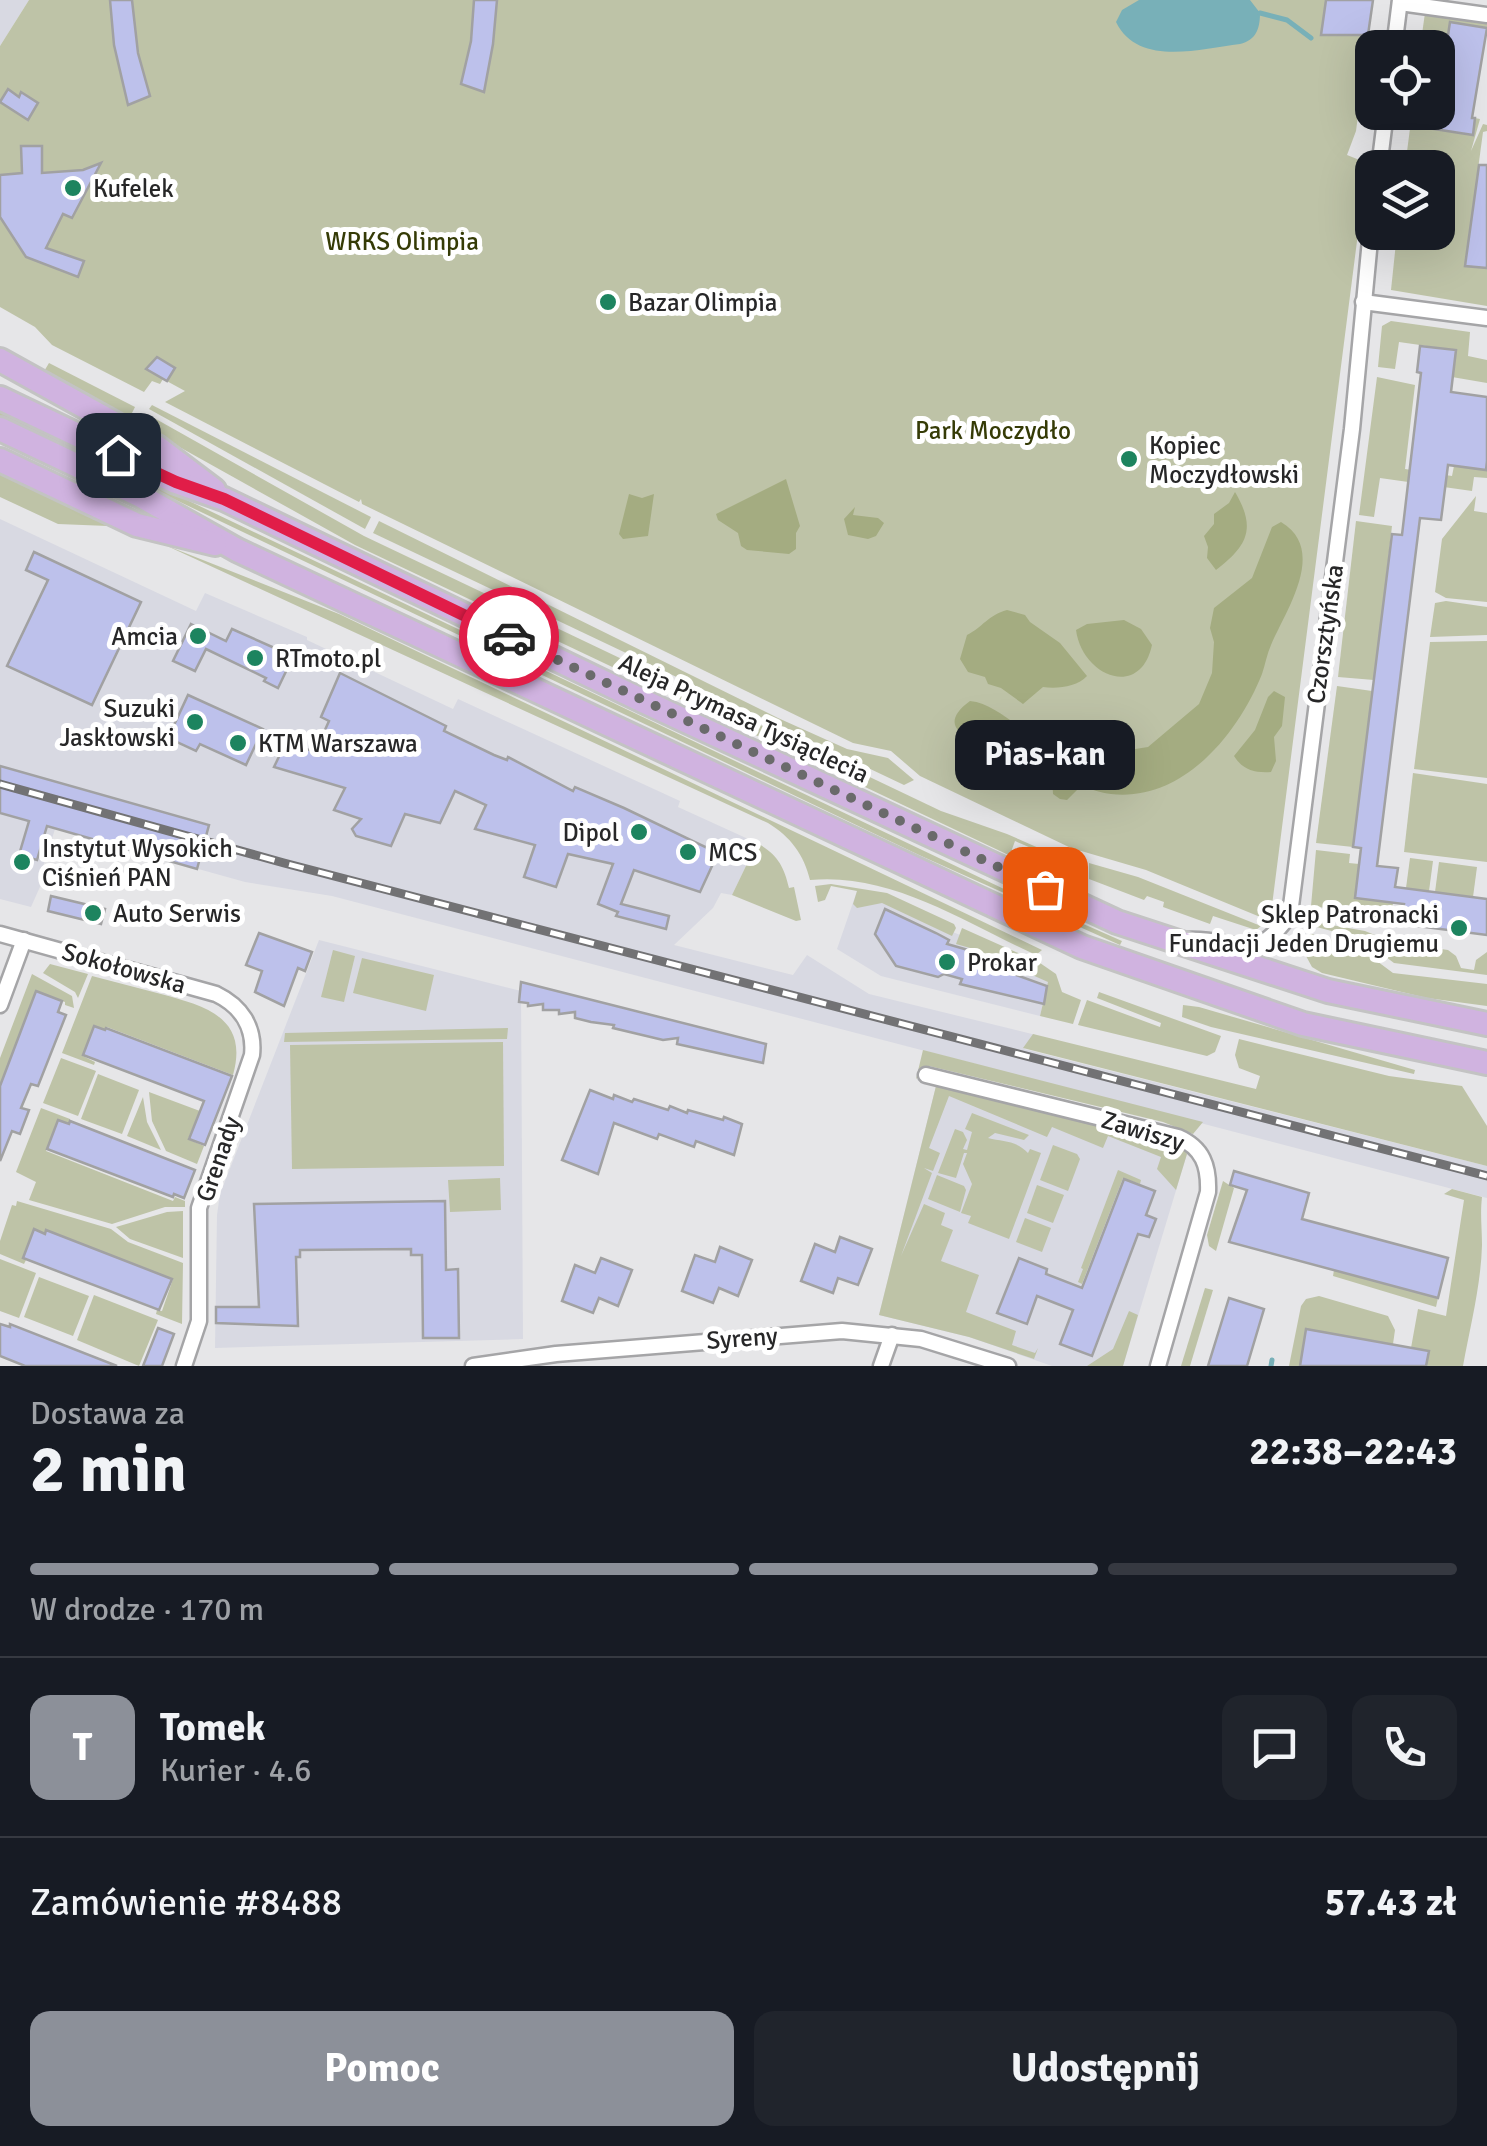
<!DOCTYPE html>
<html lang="pl">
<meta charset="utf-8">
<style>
:root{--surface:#171b24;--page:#20242c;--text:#f1f3f6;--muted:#9ea1a6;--line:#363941;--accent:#8c9099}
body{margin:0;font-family:Signika,sans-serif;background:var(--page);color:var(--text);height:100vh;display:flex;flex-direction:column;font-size:38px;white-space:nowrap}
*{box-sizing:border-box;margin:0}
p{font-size:32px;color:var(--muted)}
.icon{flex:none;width:55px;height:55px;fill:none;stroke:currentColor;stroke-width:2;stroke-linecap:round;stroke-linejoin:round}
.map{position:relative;height:1366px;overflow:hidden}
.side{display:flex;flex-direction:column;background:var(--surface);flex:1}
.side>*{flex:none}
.controls{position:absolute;left:1355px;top:30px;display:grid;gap:20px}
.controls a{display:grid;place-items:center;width:100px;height:100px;border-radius:20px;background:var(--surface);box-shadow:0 10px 40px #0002;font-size:50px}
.pin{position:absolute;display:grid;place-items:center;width:85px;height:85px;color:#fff;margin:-42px;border-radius:20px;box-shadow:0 5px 15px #0006}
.courier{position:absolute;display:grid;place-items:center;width:100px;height:100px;margin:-50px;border:8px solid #e11d48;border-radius:50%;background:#fff;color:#222;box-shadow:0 2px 12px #0007}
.bubble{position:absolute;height:70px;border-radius:20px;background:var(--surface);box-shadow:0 10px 40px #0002;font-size:32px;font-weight:700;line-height:70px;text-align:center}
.head em{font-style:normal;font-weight:700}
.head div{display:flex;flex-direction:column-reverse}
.head{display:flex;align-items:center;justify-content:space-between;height:170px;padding:0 30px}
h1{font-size:65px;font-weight:700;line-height:75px}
.bar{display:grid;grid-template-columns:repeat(4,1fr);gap:15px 10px;align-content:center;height:120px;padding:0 30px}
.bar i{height:12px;border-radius:8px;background:var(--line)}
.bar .current{background:var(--accent)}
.bar p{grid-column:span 4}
.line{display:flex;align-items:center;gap:25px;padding:0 30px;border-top:2px solid var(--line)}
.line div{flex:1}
.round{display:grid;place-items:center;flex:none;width:105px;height:105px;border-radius:20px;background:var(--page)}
.button{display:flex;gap:20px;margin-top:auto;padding:20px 30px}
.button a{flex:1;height:115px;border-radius:20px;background:var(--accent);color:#fff;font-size:40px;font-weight:700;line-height:115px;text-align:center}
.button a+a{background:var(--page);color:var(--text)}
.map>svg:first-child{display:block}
.built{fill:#d8d9e2}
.green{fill:#bec3a7}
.forest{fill:#a4ac81}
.water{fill:#78b0b8}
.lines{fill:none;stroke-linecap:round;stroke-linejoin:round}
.stream{stroke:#78b0b8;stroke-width:5}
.building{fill:#bdc1eb;stroke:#a1a1a2;stroke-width:2.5}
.street-casing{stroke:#a5a5a7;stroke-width:19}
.primary-casing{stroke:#c3c3c3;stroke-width:28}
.street{stroke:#fff;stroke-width:14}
.primary{stroke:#d0b3e0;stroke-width:22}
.rail-casing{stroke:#727274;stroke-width:9}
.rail{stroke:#fff;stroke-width:5;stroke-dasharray:15;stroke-linecap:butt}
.done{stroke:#6a6a6b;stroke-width:10;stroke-dasharray:0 18}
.route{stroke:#e11d48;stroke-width:12}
.poi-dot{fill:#1d845f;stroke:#fff;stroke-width:4}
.labels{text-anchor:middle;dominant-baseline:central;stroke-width:10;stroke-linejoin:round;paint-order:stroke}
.poi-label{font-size:25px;fill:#272728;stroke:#fff;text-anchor:start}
.park-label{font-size:25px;fill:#353b06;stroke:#fff}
.street-label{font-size:25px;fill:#272728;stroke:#fff}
</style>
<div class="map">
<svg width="1487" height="1366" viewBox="0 0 1487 1366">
<rect width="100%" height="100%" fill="#e6e6e8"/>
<g class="built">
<path d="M0 0H29L0 46Z"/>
<path d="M0 519 196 611 205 593 307 637V640L453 709 458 699 680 801 678 807 757 843 732 895 721 893 713 908 674 945 793 975 807 955 869 994 1036 1035 1024 1049 1487 1166V1198L332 896 245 882 55 829 41 873 43 880 31 907 0 899Z"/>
<path d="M857 891 1002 953 1021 958 1049 980 1040 1016 881 976 837 949Z"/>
<path d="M319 940 521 991 523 1339 215 1348 217 1215 220 1194Z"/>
<path d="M936 1086 1183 1147 1187 1154 1123 1366H1052L969 1337 879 1315Z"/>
</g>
<g class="green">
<path d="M29 0H1373L1356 131 1347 155 1367 163 1270 921 1146 870 1071 848 920 776 891 751 853 743 362 504 361 499 359 502 165 402 185 391 163 379 160 384 152 381 144 392 52 345 35 327 0 307V46Z"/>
<path d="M1425 13 1487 20V28L1450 23 1438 108V48H1420Z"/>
<path d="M1412 113H1437L1435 129 1472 135 1475 118 1480 119 1471 151 1483 124 1487 125V131L1483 132 1465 266 1487 268V306L1391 290 1397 233 1438 232V168L1405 167Z"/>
<path d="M1391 321 1470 332 1468 356 1487 360V383L1452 377 1455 350 1399 342 1395 369 1378 367 1382 326Z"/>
<path d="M49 363 135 407 129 419 43 373Z"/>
<path d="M1377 377 1415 385 1405 469 1452 476 1454 466 1485 470 1487 461V478L1474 477 1472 491 1380 478 1374 517 1359 515Z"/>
<path d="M152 405 371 517 365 529 149 409Z"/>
<path d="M0 411 1004 889 1122 941 1120 945 919 855 0 416Z"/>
<path d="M147 414 364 536 941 811 1007 834 1082 867 1083 876 1055 865 1052 857 1015 841 1011 852 1068 878 1042 871 355 545 140 425Z"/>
<path d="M0 466 139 534 108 526 58 524 0 497Z"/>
<path d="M1476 496 1474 511 1487 513V602L1446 598 1435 592 1442 539Z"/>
<path d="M379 521 778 718 847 749 888 758 914 780 904 785 373 533Z"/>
<path d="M1356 521 1392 526 1374 680 1338 677Z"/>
<path d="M165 545 339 614 1042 950 1036 955C966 923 891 872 810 880 804 855 791 837 768 823Z"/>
<path d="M1446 601 1487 607V635L1430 637 1435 603Z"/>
<path d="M1487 641V778L1414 769 1430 642Z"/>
<path d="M1337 686 1372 691 1353 847 1316 843Z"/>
<path d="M1413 773 1487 784V862L1404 852Z"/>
<path d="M757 843C777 854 784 866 789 888L794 887 801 920 796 921 732 895Z"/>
<path d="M1316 850 1350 854 1349 863 1359 864 1356 898 1393 903 1390 924 1355 912 1311 906Z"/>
<path d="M1410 858 1433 861 1429 891 1406 888Z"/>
<path d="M1439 862 1477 867 1473 897 1435 892Z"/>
<path d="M1089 863 1138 877 1261 926 1256 930 1213 916 1210 924 1163 907 1164 902 1147 896 1144 900 1089 879Z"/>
<path d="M831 884 887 893 954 924 956 928 952 936 882 903 857 908 853 904 857 891 831 886 825 900 818 902 815 886Z"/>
<path d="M1309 921 1365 931 1392 942 1448 950 1456 956 1461 968 1474 970 1476 960 1487 952V975L1394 963 1362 939 1309 925Z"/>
<path d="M962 928 1034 960 1024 971 984 960 982 955 970 952V948L956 944Z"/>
<path d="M1308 933 1358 947 1393 973 1487 984V1006L1427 998 1322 973 1312 967 1306 956 1309 955Z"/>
<path d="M333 950 355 956 344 1002 321 997Z"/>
<path d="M362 958 434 975 426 1011 353 993Z"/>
<path d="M1040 963 1056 974 1062 992 1081 1000 1073 1024 1040 1016 1048 982 1030 974Z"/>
<path d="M50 964 88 974 78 998 75 992 43 973Z"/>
<path d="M32 974 72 996 74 1008 65 1005V1002L36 992 0 1085V1058Z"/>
<path d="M92 976C115 982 138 988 161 994 206 1006 249 1018 233 1075L107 1027 105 1030 94 1026 83 1056 95 1062 94 1065 62 1053Z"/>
<path d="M1099 992 1221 1036 1215 1052 1207 1056 1078 1025 1087 1000 1160 1027 1161 1023 1097 998Z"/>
<path d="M1183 1005 1199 1007 1415 1070 1414 1074 1211 1027 1182 1017Z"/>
<path d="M508 1028 507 1039 284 1042 285 1033Z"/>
<path d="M1033 1034 1256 1089 1260 1076 1239 1068 1235 1055 1239 1039 1389 1076 1462 1086 1487 1126V1166L1023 1048Z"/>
<path d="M503 1042 504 1166 292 1169 290 1045Z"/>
<path d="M923 1050 1203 1122 1193 1134 1163 1122 929 1066 916 1079Z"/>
<path d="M61 1058 96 1071 78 1116 43 1103Z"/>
<path d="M98 1074 139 1090 122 1134 81 1119Z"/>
<path d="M936 1086 1183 1147 1187 1154 1176 1190 1157 1169 1161 1157 1108 1136 1103 1148 1052 1127 1047 1137 949 1096 929 1148 940 1153 933 1171 924 1168 932 1173 901 1256 924 1204 945 1213 941 1225 953 1230 941 1261 979 1275 966 1312 1016 1331 1012 1345 1035 1353 1038 1348 1034 1359 969 1337 879 1315Z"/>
<path d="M149 1092 216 1117 213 1123 197 1117 188 1139 204 1146 197 1164 166 1151 152 1121Z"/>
<path d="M143 1097 147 1122 161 1150 127 1136Z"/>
<path d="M41 1108 70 1119 69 1123 58 1120 46 1151 173 1201 175 1197 185 1201V1207H165L112 1224 29 1200 36 1182 16 1172Z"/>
<path d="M972 1113 1029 1135 1024 1140 995 1133 988 1138C1003 1142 1016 1140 1028 1153L1030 1149 1041 1153 1009 1239 968 1223 971 1216 961 1213 972 1184 963 1164 967 1153H964L956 1178 938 1173 955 1129 963 1132 967 1140 963 1149 967 1150 972 1132 965 1129Z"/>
<path d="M1053 1145 1077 1154 1080 1159 1068 1191 1040 1180Z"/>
<path d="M1118 1170 1141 1180 1140 1184 1123 1178 1082 1284 1078 1282 1083 1269 1081 1268Z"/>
<path d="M937 1175 964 1186 966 1190 960 1212 928 1199Z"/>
<path d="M500 1178 501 1210 450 1212 448 1180Z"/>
<path d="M1223 1181 1234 1188 1216 1251 1209 1246 1207 1235Z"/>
<path d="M1037 1185 1064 1195 1053 1223 1027 1213Z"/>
<path d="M1452 1189 1482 1197C1480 1214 1482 1228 1482 1245 1481 1285 1470 1327 1463 1366H1426L1429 1351 1411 1348 1418 1309 1446 1316 1464 1200 1444 1194Z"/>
<path d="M17 1201 111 1229 128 1242 183 1263 182 1324 156 1314 157 1310 162 1311 173 1279 47 1230 45 1233 34 1229 23 1258 26 1260 24 1264 0 1254V1241L12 1205 16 1206Z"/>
<path d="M183 1211V1258L130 1239 116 1227 167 1212Z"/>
<path d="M1025 1218 1051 1228 1042 1252 1016 1242Z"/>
<path d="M0 1259 36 1273 19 1318 0 1311Z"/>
<path d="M1334 1270 1438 1298 1436 1307 1333 1276Z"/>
<path d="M39 1277 89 1296 73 1336 24 1317Z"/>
<path d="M1205 1288 1213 1290 1190 1366H1181Z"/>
<path d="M94 1295 158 1320 139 1366 77 1340Z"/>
<path d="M1319 1296 1388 1316 1395 1330 1393 1344 1307 1329 1300 1366H1289L1301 1306 1306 1299Z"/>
<path d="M1129 1311 1138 1315 1123 1366H1087L1113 1349Z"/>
</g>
<g class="forest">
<path d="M786 479 800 526 796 533V549L789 554 747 550 741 546 738 533 718 520 716 514Z"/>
<path d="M1235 492C1257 529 1247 546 1216 570L1207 558 1208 547 1204 536 1214 524V514L1229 503Z"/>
<path d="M629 494 642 498 654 494 648 536 623 539 619 534Z"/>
<path d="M855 507 853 515 878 518 884 523 876 536 868 539 848 535 844 519Z"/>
<path d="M1281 522C1328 550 1286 610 1271 645 1267 654 1265 665 1262 674 1238 734 1183 802 1111 794 1101 793 1090 789 1081 786L1067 800 1060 799 1053 794 1052 776C1034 769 1017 758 999 751 978 743 930 730 970 701 993 703 1012 724 1033 735 1051 744 1070 746 1085 757L1148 747 1199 704 1212 673 1214 642 1210 628 1214 608 1252 578 1272 527Z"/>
<path d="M1007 610 1025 615 1030 622 1060 643 1087 676C1077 687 1057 689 1043 687L1023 704 1001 688 988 684 985 677 968 672 960 659 967 635C983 627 988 615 1007 610Z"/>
<path d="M1124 620 1141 629 1152 645C1140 700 1082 676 1076 630L1087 624Z"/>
<path d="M1274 691 1285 697 1282 726 1274 737 1276 761 1271 772C1254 773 1243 770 1234 756L1255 730 1268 697Z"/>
</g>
<path class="water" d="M1139 0H1250L1260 13C1260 29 1256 40 1240 44 1199 49 1138 67 1116 22L1122 10Z"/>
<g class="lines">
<g class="stream">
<path d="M1260 13 1287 20 1311 38"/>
<path d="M1271 1366 1272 1360"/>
</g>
</g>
<g class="building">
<path d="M110 0H132L138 53 150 96 128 105 114 45Z"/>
<path d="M474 0H497L493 44 484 92 461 84 471 41Z"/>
<path d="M1326 0H1373L1368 35H1321Z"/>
<path d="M1450 22 1487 28 1472 118H1475L1473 135 1434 129Z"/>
<path d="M8 89 19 97 21 92 38 103 28 120 0 102Z"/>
<path d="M21 146H42V173L83 170 101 163 72 218 63 214 46 248 84 261 78 277 26 257 0 217V175L22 173Z"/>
<path d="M1479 165H1487V268L1465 266Z"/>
<path d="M1420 346 1456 350 1451 392 1487 397V461L1486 470 1448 465 1441 520 1420 518 1377 866 1398 868 1395 887 1487 899V935L1401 924 1404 904 1355 898 1361 848 1353 847 1392 534 1402 535 1421 373 1417 372Z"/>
<path d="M157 357 175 368 167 381 146 369Z"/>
<path d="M34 552 141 602 92 705 7 666 48 580 26 570Z"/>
<path d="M191 624 226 641 232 629 279 650 277 655 291 661 278 688 264 681 266 678 206 649 195 671 173 661Z"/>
<path d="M340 673 446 726 444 731 494 755 507 760 508 757 573 791 575 787 624 808 718 853 700 892 634 870 621 904 669 916 666 929 616 916 618 912 598 904 613 864 568 854 556 887 524 877 535 845 475 829 486 805 455 791 440 823 405 814 391 846 356 836 352 829 361 819 334 810 345 788 274 767 286 742 315 752 329 721 321 717Z"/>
<path d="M188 695 263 729 246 765 200 744 196 751 168 738Z"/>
<path d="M0 766 209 825 197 869 47 826 37 860 19 855 29 821 0 813Z"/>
<path d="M51 896 105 909 101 924 48 911Z"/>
<path d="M885 909 936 933 949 940 947 944 968 950 984 960 1012 970 1016 975 1047 986 1044 1004 960 984 962 979 944 974 938 977 896 966 875 934Z"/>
<path d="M259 933 312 952 305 971 298 968 284 1006 255 992 262 971 246 965Z"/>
<path d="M521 982 766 1044 763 1063 677 1044 678 1038 663 1040 613 1028 614 1025 591 1022 575 1018V1012L559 1014V1010H543V1004L528 1006V1003L519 1002Z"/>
<path d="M36 991 62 1001 58 1012 66 1015 38 1086 31 1084 21 1108 29 1110 20 1134 12 1131 0 1161V1086Z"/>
<path d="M94 1026 105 1030 106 1028 232 1076 205 1145 189 1139 204 1101 83 1055Z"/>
<path d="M590 1090 613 1099 614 1095 632 1102 634 1099 668 1110 670 1106 687 1113 688 1110 723 1120 724 1117 742 1124 734 1155 696 1141 694 1147 659 1134 657 1139 614 1123 598 1174 562 1160Z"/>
<path d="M58 1120 69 1124 70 1121 195 1170 184 1198 174 1194 173 1197 47 1149Z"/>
<path d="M1234 1171 1309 1193 1302 1219 1448 1258 1438 1298 1229 1242 1247 1190 1230 1185Z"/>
<path d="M1124 1179 1155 1191 1146 1215 1156 1219 1149 1237 1138 1234 1092 1356 1060 1344 1073 1310 1037 1296 1027 1324 997 1313 1019 1258 1047 1269 1046 1274 1082 1288Z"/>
<path d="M445 1201 446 1270 458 1269 459 1338H423L422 1255H411V1249L300 1250V1257H296L298 1326 216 1323V1307H259L254 1204Z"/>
<path d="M34 1229 45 1234 46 1230 172 1279 159 1310 23 1258Z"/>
<path d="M840 1237 872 1249 858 1285 838 1278 833 1293 801 1281 815 1244 835 1252Z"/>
<path d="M720 1247 752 1260 738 1296 719 1288 713 1303 682 1291 695 1255 715 1262Z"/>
<path d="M601 1258 632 1270 618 1306 599 1298 593 1313 562 1301 575 1265 595 1273Z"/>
<path d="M1229 1298 1264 1309 1247 1366H1208Z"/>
<path d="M0 1324 10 1327V1324L117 1366H25L0 1356Z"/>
<path d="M158 1328 174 1334 162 1366H143Z"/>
<path d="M1306 1329 1429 1351 1426 1366H1300Z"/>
</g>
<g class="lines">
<g class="street-casing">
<g id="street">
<path d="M1400 3 1487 15"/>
<path d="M1394 48 1400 0"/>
<path d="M1379 168 1386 112"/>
<path d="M1363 302 1487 318"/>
<path d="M0 934 216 994C241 1006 255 1027 252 1055L199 1208V1321L184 1366"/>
<path d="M1186 940C1239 937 1252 969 1290 914L1352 429 1372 219"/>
<path d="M0 1005 24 940"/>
<path d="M926 1075 1178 1137C1203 1148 1209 1166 1208 1192L1158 1366"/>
<path d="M473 1366 556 1354 842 1331 921 1339 1008 1366"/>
<path d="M881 1366 892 1335"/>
</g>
</g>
<g class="primary-casing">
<g id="primary">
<path d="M0 360 157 447 214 490"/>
<path d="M0 398 176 482 224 499 643 701 1117 922 1328 991 1487 1024"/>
<path d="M0 429 139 495 237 550 1082 947 1303 1024 1487 1063"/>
<path d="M0 460 137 525 215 544"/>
</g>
</g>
<use href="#street" class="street"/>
<use href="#primary" class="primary"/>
<g class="rail-casing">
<path id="rail" d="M0 784 284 863 1487 1176"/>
</g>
<use href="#rail" class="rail"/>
</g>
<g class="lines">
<path class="done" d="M509 637 1045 889"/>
<path class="route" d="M118 455 176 482 224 499 509 637"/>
</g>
<g class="poi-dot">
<circle cx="73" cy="188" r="10"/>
<circle cx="608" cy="302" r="10"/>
<circle cx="1129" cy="459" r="10"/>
<circle cx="198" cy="636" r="10"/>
<circle cx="255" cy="658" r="10"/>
<circle cx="195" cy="722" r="10"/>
<circle cx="238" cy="743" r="10"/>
<circle cx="639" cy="832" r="10"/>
<circle cx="688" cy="852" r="10"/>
<circle cx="22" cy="862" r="10"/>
<circle cx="93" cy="913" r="10"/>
<circle cx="1459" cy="928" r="10"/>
<circle cx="947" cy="962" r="10"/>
</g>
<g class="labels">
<g class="poi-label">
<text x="93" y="188">Kufelek</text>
<text x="628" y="302">Bazar Olimpia</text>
<text x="1149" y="445">Kopiec<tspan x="1149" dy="29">Moczydłowski</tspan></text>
<text x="178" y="636" text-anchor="end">Amcia</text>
<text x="275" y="658">RTmoto.pl</text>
<text x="175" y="708" text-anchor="end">Suzuki<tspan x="175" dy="29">Jaskłowski</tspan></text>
<text x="258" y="743">KTM Warszawa</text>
<text x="619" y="832" text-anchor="end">Dipol</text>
<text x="42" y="848">Instytut Wysokich<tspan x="42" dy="29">Ciśnień PAN</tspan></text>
<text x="708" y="852">MCS</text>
<text x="113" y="913">Auto Serwis</text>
<text x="1439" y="914" text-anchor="end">Sklep Patronacki<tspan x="1439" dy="29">Fundacji Jeden Drugiemu</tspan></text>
<text x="967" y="962">Prokar</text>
</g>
<g class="park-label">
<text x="402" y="241">WRKS Olimpia</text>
<text x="993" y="430">Park Moczydło</text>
</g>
<g class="street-label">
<text transform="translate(1325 634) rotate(-82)">Czorsztyńska</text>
<text transform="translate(744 718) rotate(25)">Aleja Prymasa Tysiąclecia</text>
<text transform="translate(124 968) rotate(16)">Sokołowska</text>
<text transform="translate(1143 1131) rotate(17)">Zawiszy</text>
<text transform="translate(218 1159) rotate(-71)">Grenady</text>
<text transform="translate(742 1338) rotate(-4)">Syreny</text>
</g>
</g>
</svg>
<div class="controls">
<a><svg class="icon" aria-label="locate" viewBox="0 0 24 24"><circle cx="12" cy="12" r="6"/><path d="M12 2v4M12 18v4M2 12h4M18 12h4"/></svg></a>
<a><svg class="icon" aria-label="layers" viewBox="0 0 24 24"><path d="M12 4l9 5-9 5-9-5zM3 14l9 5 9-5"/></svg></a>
</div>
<div class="pin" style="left:1045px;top:889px;background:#ea580c"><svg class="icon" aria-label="bag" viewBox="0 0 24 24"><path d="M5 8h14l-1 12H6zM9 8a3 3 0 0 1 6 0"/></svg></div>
<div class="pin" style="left:118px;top:455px;background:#1f2937"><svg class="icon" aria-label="home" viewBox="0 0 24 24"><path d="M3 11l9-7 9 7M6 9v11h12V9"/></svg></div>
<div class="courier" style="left:509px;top:637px"><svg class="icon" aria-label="car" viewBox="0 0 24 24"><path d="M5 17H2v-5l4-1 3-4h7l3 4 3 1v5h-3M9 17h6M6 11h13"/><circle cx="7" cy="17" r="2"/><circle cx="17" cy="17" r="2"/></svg></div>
<div class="bubble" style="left:955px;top:720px;width:180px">Pias-kan</div>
</div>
<section class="side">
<div class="head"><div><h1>2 min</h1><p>Dostawa za</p></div><em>22:38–22:43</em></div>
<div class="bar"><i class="current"></i><i class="current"></i><i class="current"></i><i></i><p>W drodze · 170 m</p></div>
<div class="line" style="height:180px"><b class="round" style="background:var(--accent);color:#fff">T</b><div><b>Tomek</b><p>Kurier · 4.6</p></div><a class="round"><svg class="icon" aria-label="chat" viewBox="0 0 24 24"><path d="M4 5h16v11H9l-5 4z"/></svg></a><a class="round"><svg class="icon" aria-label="phone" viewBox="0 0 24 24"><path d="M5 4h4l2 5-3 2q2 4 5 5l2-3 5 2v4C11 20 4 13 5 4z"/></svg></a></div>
<div class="line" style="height:130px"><div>Zamówienie #8488</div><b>57.43 zł</b></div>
<div class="button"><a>Pomoc</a><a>Udostępnij</a></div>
</section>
